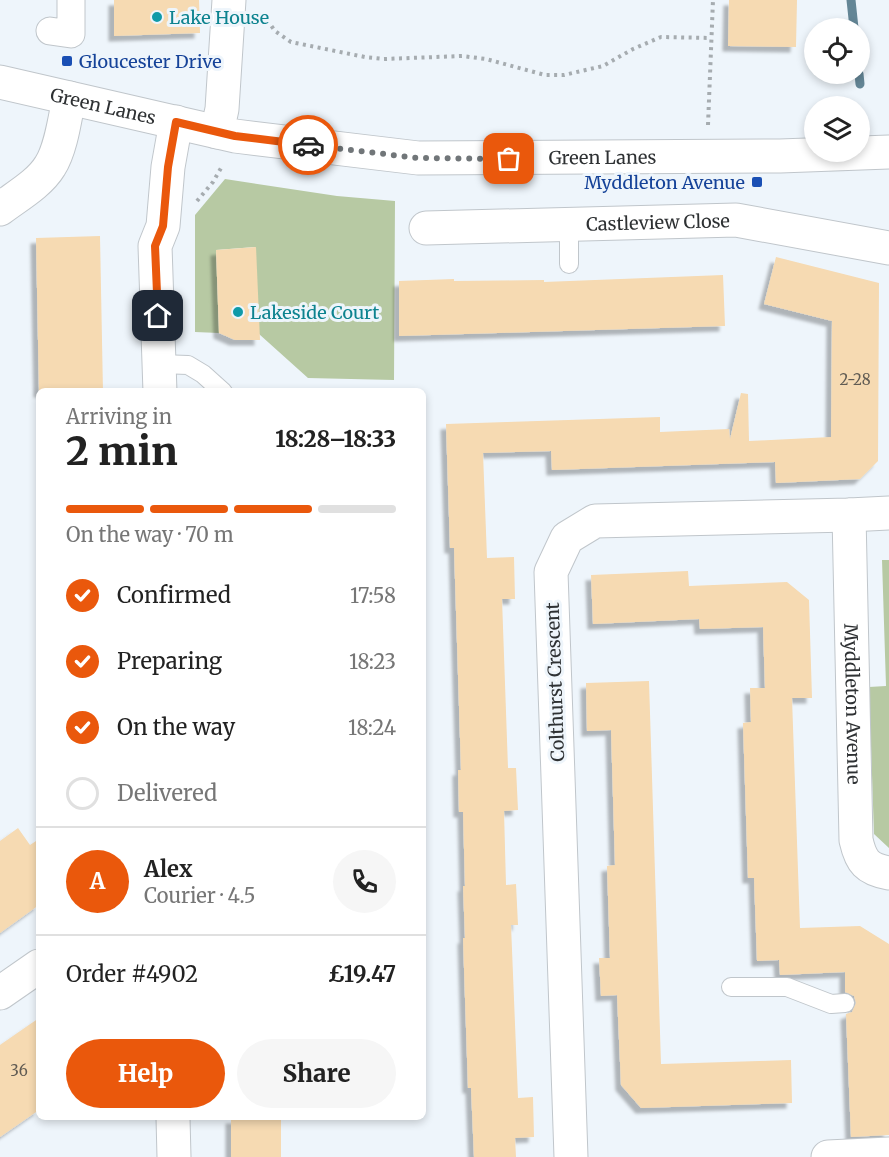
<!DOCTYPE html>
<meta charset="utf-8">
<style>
:root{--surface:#fff;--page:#f6f6f6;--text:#222;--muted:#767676;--line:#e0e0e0;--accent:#ea580c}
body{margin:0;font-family:Merriweather,serif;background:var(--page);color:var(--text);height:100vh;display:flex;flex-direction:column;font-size:22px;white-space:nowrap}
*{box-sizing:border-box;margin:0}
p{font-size:20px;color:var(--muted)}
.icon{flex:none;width:33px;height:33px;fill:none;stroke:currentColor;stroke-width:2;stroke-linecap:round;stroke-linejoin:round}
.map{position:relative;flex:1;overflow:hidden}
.sheet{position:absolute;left:36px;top:388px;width:390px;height:732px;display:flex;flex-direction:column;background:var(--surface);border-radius:9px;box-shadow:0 3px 9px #0003}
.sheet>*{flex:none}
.fabs{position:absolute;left:804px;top:18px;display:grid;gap:12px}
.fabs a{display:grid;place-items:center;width:66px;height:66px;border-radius:50%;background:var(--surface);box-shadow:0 3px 9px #0003;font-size:30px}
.pin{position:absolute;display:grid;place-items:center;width:51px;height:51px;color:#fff;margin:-26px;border-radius:12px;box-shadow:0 3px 9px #0006}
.courier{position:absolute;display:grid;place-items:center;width:60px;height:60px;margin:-30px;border:4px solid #ea580c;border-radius:50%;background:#fff;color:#222;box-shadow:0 2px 8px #0007}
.overview em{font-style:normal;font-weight:800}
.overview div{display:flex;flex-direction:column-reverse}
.overview{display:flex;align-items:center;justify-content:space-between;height:102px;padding:0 30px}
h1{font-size:39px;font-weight:800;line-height:45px}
.bar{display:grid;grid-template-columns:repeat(4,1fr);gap:9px 6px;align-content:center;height:72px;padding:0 30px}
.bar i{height:8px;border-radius:4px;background:var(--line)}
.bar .on{background:var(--accent)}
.bar p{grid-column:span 4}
.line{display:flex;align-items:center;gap:15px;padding:0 30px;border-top:2px solid var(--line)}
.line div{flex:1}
.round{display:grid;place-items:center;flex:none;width:63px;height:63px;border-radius:32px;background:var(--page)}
ol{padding:0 30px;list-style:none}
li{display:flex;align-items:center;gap:18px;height:66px}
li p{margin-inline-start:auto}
li .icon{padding:6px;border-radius:50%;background:var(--accent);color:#fff;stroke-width:4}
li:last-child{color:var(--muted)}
li i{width:33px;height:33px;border:3px solid var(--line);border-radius:50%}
.cta{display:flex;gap:12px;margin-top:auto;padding:12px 30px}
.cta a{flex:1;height:69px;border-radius:36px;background:var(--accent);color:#fff;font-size:24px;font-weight:800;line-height:69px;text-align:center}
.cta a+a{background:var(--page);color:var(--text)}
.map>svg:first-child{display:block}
.green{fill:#b7c9a3}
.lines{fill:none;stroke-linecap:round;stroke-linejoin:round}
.stream{stroke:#648696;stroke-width:9}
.building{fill:#f6dab2;filter:url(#shadow)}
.service-casing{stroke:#c0c6cb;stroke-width:20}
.pedestrian-casing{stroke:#c0c6cb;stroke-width:29}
.minor-casing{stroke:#c0c6cb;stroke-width:35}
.primary-casing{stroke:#c0c6cb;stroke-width:35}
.path{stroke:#a6acb0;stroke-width:4;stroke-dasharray:3 4.5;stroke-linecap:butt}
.service{stroke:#fff;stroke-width:18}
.pedestrian{stroke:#fff;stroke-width:27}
.minor{stroke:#fff;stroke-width:33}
.primary{stroke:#fff;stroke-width:33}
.done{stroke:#717679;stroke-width:6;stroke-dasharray:0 10.8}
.route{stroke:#ea580c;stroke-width:8}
.culture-dot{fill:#0f9aa8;stroke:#eef5fb;stroke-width:2}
.transit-dot{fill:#1a4fb4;stroke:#eef5fb;stroke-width:2}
.labels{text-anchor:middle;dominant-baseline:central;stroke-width:6;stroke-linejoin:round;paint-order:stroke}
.number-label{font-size:15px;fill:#605b53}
.culture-label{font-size:18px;fill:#0d838f;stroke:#eef5fb;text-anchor:start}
.transit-label{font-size:18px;fill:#164399;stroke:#eef5fb;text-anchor:start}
.street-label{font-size:18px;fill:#2e3133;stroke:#eef5fb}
</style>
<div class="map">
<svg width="889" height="1157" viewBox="0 0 889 1157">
<defs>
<filter id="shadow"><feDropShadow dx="-5.5" dy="5.5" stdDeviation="1.5" flood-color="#0004"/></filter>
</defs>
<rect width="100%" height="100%" fill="#eef5fb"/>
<g class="green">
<path d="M225 179 337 196 395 201 394 380 308 378 259 334 255 247 216 250 219 333 195 332V215Z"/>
<path d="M882 560H889V848L874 834 869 687 886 686Z"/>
</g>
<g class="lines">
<g class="stream">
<path d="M851 0 854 28"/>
<path d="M859 74 860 84"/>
</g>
</g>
<g class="building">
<path d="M114 0H199L200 33 114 36Z"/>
<path d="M729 0H797L796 47 728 46Z"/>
<path d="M100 236 103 392H39L36 238Z"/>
<path d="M256 247 260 340H235L219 333 216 250Z"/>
<path d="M776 257 879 283 878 461 860 479 776 483 775 462 552 470 551 451 483 453 487 558 514 557 515 599H502L508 768H516L518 810 504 811 506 885 516 884 518 925H511L518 1098 533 1097 534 1137 515 1138 516 1157H474L471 1088H468L463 938H465L463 886H465L463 812H459L458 770H461L454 548H450L446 424 660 417V432L729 429 730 439 741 393 748 394 749 441 831 437 832 321 764 304Z"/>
<path d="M723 275 725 326 399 336V281L454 279V281L544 280V282Z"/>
<path d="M688 571 689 586 787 582 809 600 812 698H792L800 928 860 926 889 944V1135L851 1137 846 1014 852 1012 856 1003 854 996 845 992V972L780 975 779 960 757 961 754 878H748L743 723 751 722 750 688H765L763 627 700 629 699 619 593 624 591 575Z"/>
<path d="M649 681 661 1064 791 1060 792 1103 641 1108 621 1085 617 995 601 996 599 958H610L607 866 615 865 611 730 587 731 586 683Z"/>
<path d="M18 828 30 845 39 839V905L0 933V841Z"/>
<path d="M39 1018V1110L0 1137V1045Z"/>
<rect x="231" y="1118" width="50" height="39"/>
</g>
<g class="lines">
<g class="service-casing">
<g id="service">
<path d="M569 225V264"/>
<path d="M160 364 188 365 203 374 223 392"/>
<path d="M731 987H787L831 1004 845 1003"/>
</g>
</g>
<g class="pedestrian-casing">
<path id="pedestrian" d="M50 31 71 34V0"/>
</g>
<g class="minor-casing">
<g id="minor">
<path d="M217 132 222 109 229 0"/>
<path d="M0 209C17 196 39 184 50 166 61 149 65 118 69 98"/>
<path id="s1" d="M426 228 736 220 889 248"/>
<path d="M160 392 155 246 163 226 168 167 176 122"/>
<path id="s2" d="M849 515 856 840C861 862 867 869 889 873"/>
<path d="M0 993 39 966"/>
<path d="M173 1118 174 1157"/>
<path d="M571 1157 551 572 567 538 595 521 849 515 889 513"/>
<path d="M828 1157 889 1154"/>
</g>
</g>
<g class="primary-casing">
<g id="primary">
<path id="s3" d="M0 82 235 136 418 158 780 156 889 152"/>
</g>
</g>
<g class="path">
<path d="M258 21 270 24 275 31 291 42 365 57 384 59 462 56 486 59 545 75H564L603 66 633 49 661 37 711 38"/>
<path d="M708 125 713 0"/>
<path d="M197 201 213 182 221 168"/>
</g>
<use href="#service" class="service"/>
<use href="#pedestrian" class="pedestrian"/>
<use href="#minor" class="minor"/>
<use href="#primary" class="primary"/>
</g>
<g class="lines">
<path class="done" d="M308 145 418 158 509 159"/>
<path class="route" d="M158 316 155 246 163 226 168 167 176 122 235 136 308 145"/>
</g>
<g class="culture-dot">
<circle cx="157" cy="17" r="6"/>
<circle cx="238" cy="312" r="6"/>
</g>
<g class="transit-dot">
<rect x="61" y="55" width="12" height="12" rx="3"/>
<rect x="751" y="176" width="12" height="12" rx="3"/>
</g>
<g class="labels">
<g class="number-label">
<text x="855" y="379">2-28</text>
<text x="19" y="1070">36</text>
</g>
<g class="culture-label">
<text x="169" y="17">Lake House</text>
<text x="250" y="312">Lakeside Court</text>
</g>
<g class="transit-label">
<text x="79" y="61">Gloucester Drive</text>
<text x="745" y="182" text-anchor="end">Myddleton Avenue</text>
</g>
<g class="street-label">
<text stroke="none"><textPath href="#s3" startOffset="106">Green Lanes</textPath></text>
<text stroke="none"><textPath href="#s3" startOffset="610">Green Lanes</textPath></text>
<text stroke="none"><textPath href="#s1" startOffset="232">Castleview Close</textPath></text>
<text transform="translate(555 682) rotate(-92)">Colthurst Crescent</text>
<text stroke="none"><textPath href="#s2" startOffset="189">Myddleton Avenue</textPath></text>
</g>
</g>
</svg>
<div class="fabs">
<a><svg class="icon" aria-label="locate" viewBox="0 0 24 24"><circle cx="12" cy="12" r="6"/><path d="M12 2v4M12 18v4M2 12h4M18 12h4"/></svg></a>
<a><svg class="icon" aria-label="layers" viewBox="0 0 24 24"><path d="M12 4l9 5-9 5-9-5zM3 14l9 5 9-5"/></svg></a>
</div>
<div class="pin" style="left:509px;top:159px;background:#ea580c"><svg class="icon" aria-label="bag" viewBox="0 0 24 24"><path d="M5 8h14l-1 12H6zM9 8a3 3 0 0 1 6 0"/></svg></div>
<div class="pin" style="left:158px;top:316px;background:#1f2937"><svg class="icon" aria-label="home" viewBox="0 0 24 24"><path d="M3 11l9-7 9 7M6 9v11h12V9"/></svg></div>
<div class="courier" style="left:308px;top:145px"><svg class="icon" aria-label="car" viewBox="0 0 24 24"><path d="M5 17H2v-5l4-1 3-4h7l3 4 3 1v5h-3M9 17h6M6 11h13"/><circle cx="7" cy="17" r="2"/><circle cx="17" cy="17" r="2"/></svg></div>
<section class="sheet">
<div class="overview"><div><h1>2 min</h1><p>Arriving in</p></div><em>18:28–18:33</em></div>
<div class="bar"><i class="on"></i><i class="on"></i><i class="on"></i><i></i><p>On the way · 70 m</p></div>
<ol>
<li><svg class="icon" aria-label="check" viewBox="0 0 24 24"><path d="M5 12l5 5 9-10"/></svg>Confirmed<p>17:58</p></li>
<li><svg class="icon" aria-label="check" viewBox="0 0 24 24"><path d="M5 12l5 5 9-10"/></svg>Preparing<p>18:23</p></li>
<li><svg class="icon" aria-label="check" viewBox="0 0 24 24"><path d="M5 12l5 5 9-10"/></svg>On the way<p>18:24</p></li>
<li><i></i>Delivered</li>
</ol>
<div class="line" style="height:108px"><b class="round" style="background:var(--accent);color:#fff">A</b><div><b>Alex</b><p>Courier · 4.5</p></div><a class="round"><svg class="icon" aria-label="phone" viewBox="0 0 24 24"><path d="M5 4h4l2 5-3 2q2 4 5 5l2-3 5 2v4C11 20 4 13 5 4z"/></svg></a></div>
<div class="line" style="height:78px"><div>Order #4902</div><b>£19.47</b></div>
<div class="cta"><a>Help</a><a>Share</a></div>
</section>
</div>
